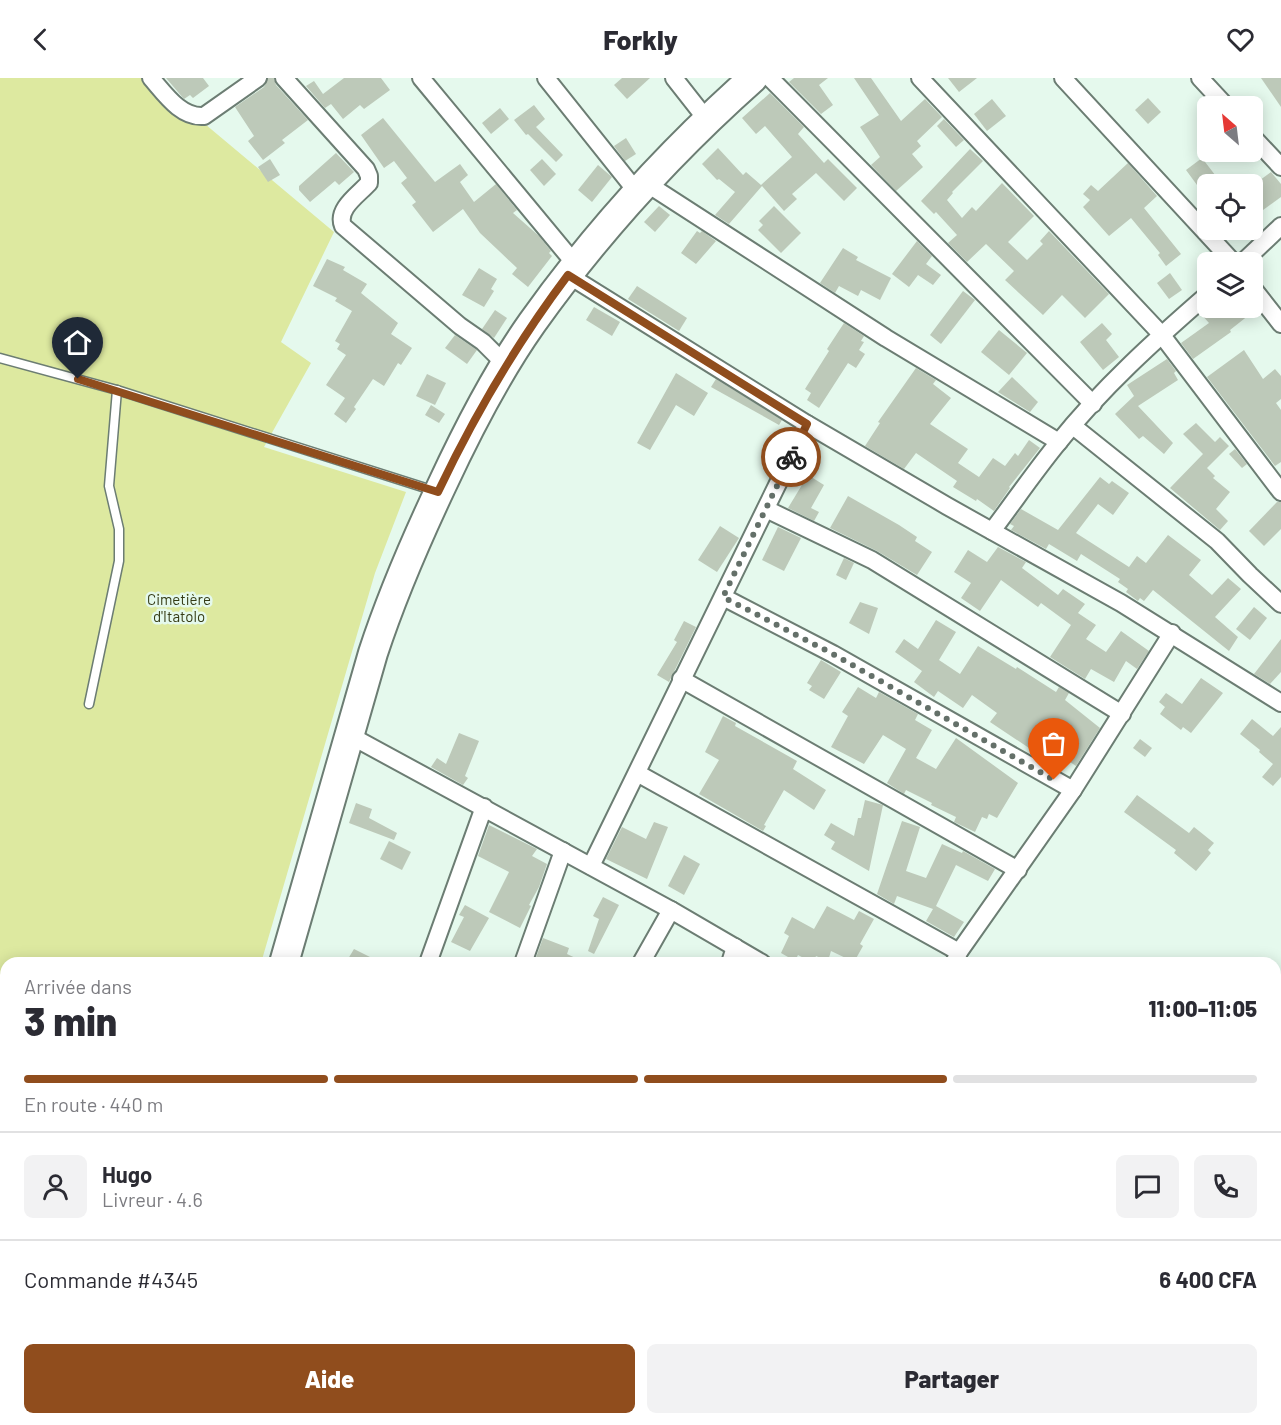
<!DOCTYPE html>
<html lang="fr">
<meta charset="utf-8">
<style>
:root{--surface:#fff;--page:#f2f2f3;--text:#2b2b33;--muted:#7c7c81;--line:#e1e1e2;--accent:#904d1d}
body{margin:0;font-family:Barlow,sans-serif;background:var(--page);color:var(--text);height:100vh;display:flex;flex-direction:column;font-size:22px;white-space:nowrap}
*{box-sizing:border-box;margin:0}
p{font-size:20px;color:var(--muted)}
.icon{flex:none;width:33px;height:33px;fill:none;stroke:currentColor;stroke-width:2;stroke-linecap:round;stroke-linejoin:round}
.map{position:relative;flex:1;overflow:hidden}
.drawer{position:absolute;left:0px;top:879px;width:1281px;height:468px;display:flex;flex-direction:column;background:var(--surface);border-radius:18px 18px 0 0;box-shadow:0 3px 15px #0003}
.drawer>*{flex:none}
.needle{width:39px;rotate:332deg}
.fabs{position:absolute;left:1197px;top:18px;display:grid;gap:12px}
.fabs a{display:grid;place-items:center;width:66px;height:66px;border-radius:9px;background:var(--surface);box-shadow:0 3px 15px #0003;font-size:30px}
.pin{position:absolute;display:grid;place-items:center;width:51px;height:51px;color:#fff;margin:-62px -26px;border-radius:50% 50% 50% 0;rotate:-45deg;box-shadow:0 0 6px #0007}
.pin .icon{rotate:45deg}
.courier{position:absolute;display:grid;place-items:center;width:60px;height:60px;margin:-30px;border:4px solid #904d1d;border-radius:50%;background:#fff;color:#222;box-shadow:0 2px 8px #0007}
.overview em{font-style:normal;font-weight:800}
.overview div{display:flex;flex-direction:column-reverse}
.overview{display:flex;align-items:center;justify-content:space-between;height:102px;padding:0 24px}
h1{font-size:39px;font-weight:800;line-height:45px}
.bar{display:grid;grid-template-columns:repeat(4,1fr);gap:9px 6px;align-content:center;height:72px;padding:0 24px}
.bar i{height:8px;border-radius:4px;background:var(--line)}
.bar .selected{background:var(--accent)}
.bar p{grid-column:span 4}
.line{display:flex;align-items:center;gap:15px;padding:0 24px;border-top:2px solid var(--line)}
.line div{flex:1}
.round{display:grid;place-items:center;flex:none;width:63px;height:63px;border-radius:9px;background:var(--page)}
.cta{display:flex;gap:12px;margin-top:auto;padding:12px 24px}
.cta a{flex:1;height:69px;border-radius:9px;background:var(--accent);color:#fff;font-size:24px;font-weight:800;line-height:69px;text-align:center}
.cta a+a{background:var(--page);color:var(--text)}
header{display:flex;justify-content:space-between;align-items:center;height:78px;padding:0 24px;background:var(--surface);font-size:27px;font-weight:800}
.map>svg:first-child{display:block}
.green{fill:#dde9a0}
.building{fill:#bdc9b9}
.lines{fill:none;stroke-linecap:round;stroke-linejoin:round}
.service-casing{stroke:#6c7d73;stroke-width:11}
.minor-casing{stroke:#6c7d73;stroke-width:20}
.trunk-casing{stroke:#6c7d73;stroke-width:32}
.service{stroke:#fff;stroke-width:8}
.minor{stroke:#fff;stroke-width:16}
.trunk{stroke:#fff;stroke-width:28}
.done{stroke:#647069;stroke-width:6;stroke-dasharray:0 10.8}
.route{stroke:#904d1d;stroke-width:8}
.labels{text-anchor:middle;dominant-baseline:central;stroke-width:5;stroke-linejoin:round;paint-order:stroke}
.park-label{font-size:15px;fill:#353b15;stroke:#e5f9ed}
</style>
<header><svg class="icon" aria-label="back" viewBox="0 0 24 24"><path d="M15 5l-7 7 7 7"/></svg>Forkly<svg class="icon" aria-label="heart" viewBox="0 0 24 24"><path d="M12 20l-8-8c-3-5 5-10 8-4 3-6 11-1 8 4z"/></svg></header>
<div class="map">
<svg width="1281" height="1347" viewBox="0 0 1281 1347">
<rect width="100%" height="100%" fill="#e5f9ed"/>
<path class="green" d="M0 0H150L334 154 281 264 311 285 264 369 406 414 375 495 261 885H6V1341H128L127 1347H0Z"/>
<g class="building">
<path d="M166 0H203L209 8 193 20 190 17 184 21Z"/>
<path d="M268 0H274L276 7 308 42 282 62 285 65 263 82 248 63 254 58 235 29 264 9Z"/>
<path d="M344 0H381L390 12 364 31 360 27 343 41 331 26 325 30 306 8 314 3 323 16Z"/>
<path d="M622 0H650L627 21 614 7Z"/>
<path d="M794 0H828L819 7 833 27 821 36 789 4Z"/>
<path d="M854 0H871L901 43 925 21 942 39 917 63 921 68 912 76 923 89 896 113 871 87 880 79 860 49 879 37Z"/>
<path d="M948 0H977L959 14Z"/>
<path d="M1261 0H1281V29Z"/>
<path d="M770 15 804 49 798 56 824 85 828 81 857 110 844 123 816 95 792 116 797 121 784 133 762 108 729 146 715 137 735 114 719 101 717 102 702 86 718 70 743 97 746 94 761 107 792 79 765 48 756 56 742 40Z"/>
<path d="M1148 20 1161 34 1148 46 1135 32Z"/>
<path d="M992 21 1006 38 987 53 974 36Z"/>
<path d="M534 27 545 41 536 49 563 77 556 84 528 56 526 57 514 42Z"/>
<path d="M500 30 509 41 491 56 482 45Z"/>
<path d="M383 40 435 104 460 86 468 97 460 104 474 124 496 106 517 132 513 135 539 158 551 173 549 175 552 178 528 209 512 196 517 190 480 155 463 131 433 154 412 127 416 124 401 105 407 100 394 83 384 90 361 57Z"/>
<path d="M944 41 964 62 956 69 937 48Z"/>
<path d="M626 60 636 76 625 83 614 68Z"/>
<path d="M970 71 983 83 952 114 953 115 947 122 962 140 972 129 976 133 1002 105 1034 138 1008 164 1027 182 1043 166 1040 163 1049 153 1109 216 1085 240 1062 217 1043 237 1005 202 1014 193 986 166 967 184 948 165 957 157 936 134 934 136 921 123Z"/>
<path d="M336 75 354 94 339 107 335 103 310 124 299 112V108Z"/>
<path d="M1202 80 1222 106H1208V122L1186 92Z"/>
<path d="M270 81 280 97 268 104 258 89Z"/>
<path d="M542 81 556 96 544 108 530 92Z"/>
<path d="M1128 85 1157 118 1144 130 1181 176 1166 188 1158 177 1160 175 1131 140 1109 158 1083 129 1090 122 1083 116 1091 107 1098 113Z"/>
<path d="M598 87 612 99 592 124 578 112Z"/>
<path d="M1271 94 1281 106V119L1252 140V108Z"/>
<path d="M659 128 670 137 655 154 644 144Z"/>
<path d="M774 128 801 155 781 175 758 152 763 147 759 143Z"/>
<path d="M697 153 700 155 702 153 716 163 696 186 681 175Z"/>
<path d="M917 163 932 178 926 186 941 197 933 207 918 197 909 209 892 196Z"/>
<path d="M843 170 858 179 856 182 891 200 880 222 861 212 858 218 839 208 835 215 820 205Z"/>
<path d="M327 181 345 189 343 192 367 206 361 215 398 245 391 256 412 270 401 287 398 285 384 308 373 301 354 329 356 331 346 345 334 336 345 320 326 307 346 277 337 271 340 266 335 263 352 233 335 223 337 220 313 208Z"/>
<path d="M479 190 497 201 491 211 494 213 484 229 462 217Z"/>
<path d="M1170 195 1182 212 1169 221 1157 205Z"/>
<path d="M637 208 687 240 679 253 628 221Z"/>
<path d="M963 213 975 222 941 266 930 257Z"/>
<path d="M594 229 620 244 612 258 586 242Z"/>
<path d="M1209 230H1244L1249 237 1230 252 1231 254 1193 281 1181 265 1209 245 1201 236Z"/>
<path d="M495 232 507 240 494 260 482 251Z"/>
<path d="M844 245 864 258 861 263 864 264 859 272 865 276 856 290 848 285 819 330 807 322 811 315 805 311 829 273 827 271Z"/>
<path d="M1102 245 1112 256 1106 262 1119 279 1103 292 1080 264Z"/>
<path d="M999 252 1027 275 1009 297 981 274Z"/>
<path d="M455 257 477 272 467 286 445 270Z"/>
<path d="M1244 272 1263 301 1275 291 1281 298V321L1276 325 1281 332V384L1275 388 1207 299Z"/>
<path d="M1167 281 1176 293 1174 295 1178 302 1138 328 1173 365 1164 376 1143 358 1139 361 1115 336 1134 318 1127 307Z"/>
<path d="M916 290 936 302 933 306 951 320 930 346 968 371 958 385 979 399 993 380 1005 388 1015 375 1018 378 1029 362 1040 370 1009 409 1010 410 994 433 977 421 976 423 953 409 957 403 916 375 904 391 865 368 880 345 878 344Z"/>
<path d="M676 295 708 315 694 338 676 327 650 372 637 365Z"/>
<path d="M427 296 446 305 435 327 416 318Z"/>
<path d="M1012 299 1038 324 1030 334 998 314Z"/>
<path d="M716 301 782 342 779 347 711 309Z"/>
<path d="M431 327 445 336 439 345 425 337Z"/>
<path d="M1196 345 1215 364 1220 359 1229 368 1207 390 1215 398 1213 400 1230 414 1216 431 1228 443 1220 452 1170 410 1203 376 1183 356Z"/>
<path d="M1235 371 1247 386 1242 390 1229 376Z"/>
<path d="M806 372 820 381 811 396 798 388Z"/>
<path d="M808 397 824 407 811 430 819 434 814 443 788 430Z"/>
<path d="M1100 399 1109 406 1112 403 1129 415 1113 437 1098 426 1076 455 1129 489 1137 478 1146 485 1168 457 1201 482 1189 497 1212 517 1228 500 1241 511 1215 539 1238 559 1229 573 1153 512 1144 523 1140 520 1138 523 1126 514 1128 511 1118 504 1120 501 1081 476 1077 483 1049 466 1046 471 1011 452 1014 448 1010 446 1021 431 1058 452Z"/>
<path d="M848 418 899 447 917 459 915 463 932 474 917 497 877 473 830 450Z"/>
<path d="M1277 424H1281V451L1264 468 1249 453Z"/>
<path d="M720 448 739 460 717 494 698 482Z"/>
<path d="M778 449 801 460 784 493 762 482Z"/>
<path d="M998 469 1026 484 1022 490 1058 517 1063 511 1085 526 1078 535 1096 547 1086 561 1106 574 1121 553 1149 573 1137 591 1126 583 1114 604 1091 591 1085 601 1050 579 1071 547 1041 525 1038 529 1001 502 980 533 961 520 971 505 954 494 968 472 987 484Z"/>
<path d="M844 480 854 485 846 502 836 497Z"/>
<path d="M860 524 878 530 869 556 849 545Z"/>
<path d="M1254 529 1267 540 1250 562 1236 551Z"/>
<path d="M936 542 956 554 939 582 960 596 978 568 1016 591 1017 589 1056 614 1059 609 1069 615 1065 622 1100 650 1076 688 1067 682 1078 666 1054 647 1035 674 990 644 997 635 972 617 963 630 938 613 934 619 914 604 922 593 895 574 904 561 918 571Z"/>
<path d="M684 543 696 549 669 604 657 597 677 564 674 562Z"/>
<path d="M1281 561V594L1270 606 1254 596Z"/>
<path d="M821 582 841 594 824 621 809 612 812 608 807 605Z"/>
<path d="M1201 600 1223 615 1191 655 1183 649 1181 652 1160 636 1165 629 1159 624 1166 615 1182 626Z"/>
<path d="M858 609 876 620 879 614 918 636 915 642 932 652 916 680 936 691 956 660 1018 705 997 740 989 736 987 741 982 739 975 754 954 744 956 739 931 727 932 725 906 712 904 716 887 705 906 671 883 657 864 686 831 669 848 638 842 634Z"/>
<path d="M723 638 736 645 735 648 797 683 793 691 826 712 814 732 784 712 764 747 766 748 763 753 699 716 719 682 705 674Z"/>
<path d="M1252 641 1273 658 1281 649V699L1273 708 1262 699 1273 686 1259 674 1260 672 1240 656Z"/>
<path d="M459 655 479 663 465 698 468 700 463 707 431 689 437 680 446 686Z"/>
<path d="M1140 661 1152 670 1145 679 1133 670Z"/>
<path d="M1137 717 1189 755 1194 749 1214 765 1208 772 1211 775 1196 793 1174 775 1176 772 1124 734Z"/>
<path d="M865 722 883 727 869 793 831 771 835 764 824 757 831 745 854 758 858 740H861Z"/>
<path d="M356 725 372 731 369 740 397 755 394 762 349 745Z"/>
<path d="M902 743 920 749 906 793 926 800 942 766 962 775 963 773 995 791 988 803 956 787 936 828 964 844 954 859 926 843 933 831 897 818 894 826 877 816Z"/>
<path d="M654 744 668 749 647 801 606 781 622 749 646 761Z"/>
<path d="M489 747 537 771 532 778 547 786 539 809 529 827 531 828 520 850 489 834 509 794 478 778Z"/>
<path d="M389 763 411 774 402 792 380 781Z"/>
<path d="M684 777 700 786 684 817 668 808Z"/>
<path d="M603 819 619 827 594 876 588 873 599 841 593 838Z"/>
<path d="M465 827 489 840 470 873 451 864 464 839 459 837Z"/>
<path d="M827 828 854 842 859 833 874 841 860 866 863 868 854 884 831 873 828 883 816 878 813 885 798 877 795 883 781 875 789 858 784 855 792 839 814 851Z"/>
<path d="M543 860 569 870 567 876 586 885H534Z"/>
<path d="M354 871 382 885H355L348 881Z"/>
</g>
<g class="lines">
<g class="service-casing">
<g id="service">
<path d="M0 280 117 312 435 413"/>
<path d="M89 626 119 483V451L109 408 117 312"/>
<path d="M330 1341 348 1347"/>
</g>
</g>
<g class="minor-casing">
<g id="minor">
<path d="M151 0C165 16 181 40 204 38L258 0"/>
<path d="M284 0 366 91 369 98V105C358 117 336 131 343 148L460 248 483 264 506 287"/>
<path d="M421 0 576 187"/>
<path d="M546 0 637 114"/>
<path d="M674 0 707 42"/>
<path d="M770 0 1093 326"/>
<path d="M920 0 1161 256 1281 414"/>
<path d="M1063 0 1233 184"/>
<path d="M1200 0 1226 28"/>
<path d="M1252 58 1281 89"/>
<path d="M646 105 886 260 1059 364"/>
<path d="M1243 184 1281 148"/>
<path d="M568 197 807 346 947 428 1121 525 1281 625"/>
<path d="M1252 209 1281 246"/>
<path d="M1073 348 1217 463 1250 497 1281 526"/>
<path d="M766 431 872 482 1122 636"/>
<path d="M992 453C1014 424 1035 393 1058 365 1102 310 1155 262 1208 216"/>
<path d="M723 519 833 576 1073 712"/>
<path d="M681 601 1018 792"/>
<path d="M351 658 671 832 762 885"/>
<path d="M637 695 959 874"/>
<path d="M591 788 807 346"/>
<path d="M428 885 484 729"/>
<path d="M523 885 563 773"/>
<path d="M641 885 671 832"/>
<path d="M730 885 735 869"/>
<path d="M954 885 959 874 1073 712 1172 555"/>
<path d="M1275 1069 1281 1057"/>
<path d="M592 1347 595 1341"/>
<path d="M699 1347 701 1341"/>
<path d="M809 1347 810 1341"/>
<path d="M911 1347 914 1341"/>
<path d="M1024 1347 1026 1341"/>
<path d="M1143 1347 1146 1341"/>
<path d="M1276 1347 1281 1337"/>
</g>
</g>
<g class="trunk-casing">
<g id="trunk">
<path d="M284 885 373 575C392 517 416 462 442 407 468 351 496 296 532 245 596 155 671 73 753 0"/>
<path d="M148 1347 150 1341"/>
</g>
</g>
<use href="#service" class="service"/>
<use href="#minor" class="minor"/>
<use href="#trunk" class="trunk"/>
</g>
<g class="lines">
<path class="done" d="M791 379 723 519 833 576 1054 702"/>
<path class="route" d="M78 301 438 414C475 336 516 266 568 197L807 346 791 379"/>
</g>
<g class="labels">
<g class="park-label">
<text x="179" y="521">Cimetière<tspan x="179" dy="17">d'Itatolo</tspan></text>
</g>
</g>
</svg>
<div class="fabs">
<a><svg class="needle" viewBox="-14 -14 28 28"><path d="M0-13l5 13h-10z" fill="#e53935"/><path d="M0 13l5-13h-10z" fill="#7c7c81"/></svg></a>
<a><svg class="icon" aria-label="locate" viewBox="0 0 24 24"><circle cx="12" cy="12" r="6"/><path d="M12 2v4M12 18v4M2 12h4M18 12h4"/></svg></a>
<a><svg class="icon" aria-label="layers" viewBox="0 0 24 24"><path d="M12 4l9 5-9 5-9-5zM3 14l9 5 9-5"/></svg></a>
</div>
<div class="pin" style="left:1054px;top:702px;background:#ea580c"><svg class="icon" aria-label="bag" viewBox="0 0 24 24"><path d="M5 8h14l-1 12H6zM9 8a3 3 0 0 1 6 0"/></svg></div>
<div class="pin" style="left:78px;top:301px;background:#1f2937"><svg class="icon" aria-label="home" viewBox="0 0 24 24"><path d="M3 11l9-7 9 7M6 9v11h12V9"/></svg></div>
<div class="courier" style="left:791px;top:379px"><svg class="icon" aria-label="bike" viewBox="0 0 24 24"><circle cx="6" cy="16" r="4"/><circle cx="18" cy="16" r="4"/><path d="M6 16l4-8h5l3 8M10 8l3 8H6M13 5h3"/></svg></div>
<section class="drawer">
<div class="overview"><div><h1>3 min</h1><p>Arrivée dans</p></div><em>11:00–11:05</em></div>
<div class="bar"><i class="selected"></i><i class="selected"></i><i class="selected"></i><i></i><p>En route · 440 m</p></div>
<div class="line" style="height:108px"><a class="round"><svg class="icon" aria-label="person" viewBox="0 0 24 24"><circle cx="12" cy="8" r="4"/><path d="M4 21q1-7 8-7t8 7"/></svg></a><div><b>Hugo</b><p>Livreur · 4.6</p></div><a class="round"><svg class="icon" aria-label="chat" viewBox="0 0 24 24"><path d="M4 5h16v11H9l-5 4z"/></svg></a><a class="round"><svg class="icon" aria-label="phone" viewBox="0 0 24 24"><path d="M5 4h4l2 5-3 2q2 4 5 5l2-3 5 2v4C11 20 4 13 5 4z"/></svg></a></div>
<div class="line" style="height:78px"><div>Commande #4345</div><b>6 400 CFA</b></div>
<div class="cta"><a>Aide</a><a>Partager</a></div>
</section>
</div>
